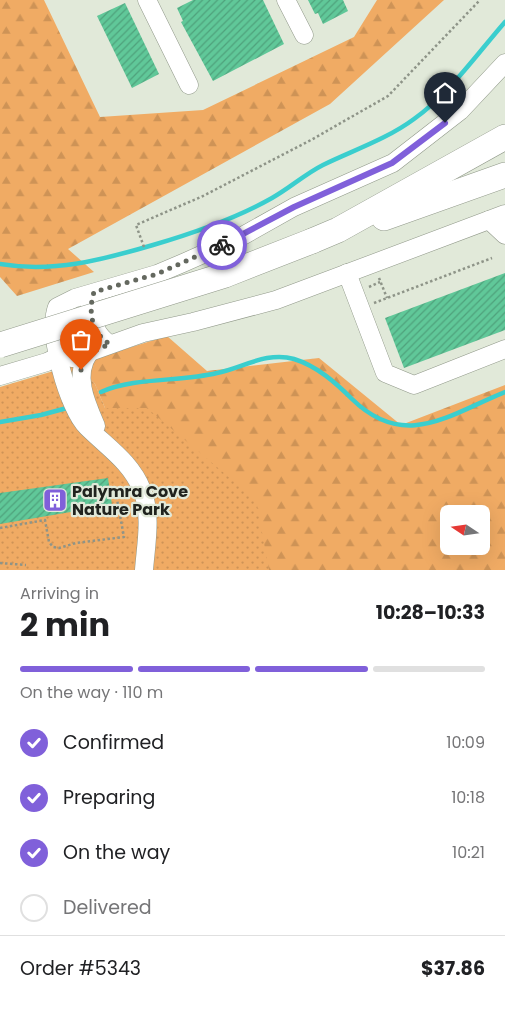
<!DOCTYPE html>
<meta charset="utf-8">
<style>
:root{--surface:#fff;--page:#f2f2f2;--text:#202124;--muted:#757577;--line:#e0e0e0;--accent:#8060da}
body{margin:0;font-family:Poppins,sans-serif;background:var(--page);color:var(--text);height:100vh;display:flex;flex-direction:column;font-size:19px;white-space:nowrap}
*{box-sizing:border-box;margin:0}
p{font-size:16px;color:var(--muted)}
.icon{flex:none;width:28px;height:28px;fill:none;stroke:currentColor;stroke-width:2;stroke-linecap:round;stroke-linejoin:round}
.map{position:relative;height:570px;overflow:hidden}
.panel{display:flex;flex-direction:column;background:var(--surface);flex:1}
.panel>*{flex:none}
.needle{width:32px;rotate:283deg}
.buttons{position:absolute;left:440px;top:505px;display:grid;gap:10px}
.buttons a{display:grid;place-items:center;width:50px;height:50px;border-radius:8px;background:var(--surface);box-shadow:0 5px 20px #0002;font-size:25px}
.pin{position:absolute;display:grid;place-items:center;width:42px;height:42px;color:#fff;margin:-51px -21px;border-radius:50% 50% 50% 0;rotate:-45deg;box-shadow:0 0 5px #0007}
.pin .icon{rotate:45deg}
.courier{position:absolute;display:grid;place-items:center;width:50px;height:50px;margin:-25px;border:4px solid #8060da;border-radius:50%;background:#fff;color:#222;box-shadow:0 1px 6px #0007}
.headline em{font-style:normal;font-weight:700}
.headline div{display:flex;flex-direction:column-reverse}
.headline{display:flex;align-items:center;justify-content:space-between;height:85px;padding:0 20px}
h1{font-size:32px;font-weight:700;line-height:38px}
.bar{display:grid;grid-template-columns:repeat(4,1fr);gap:8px 5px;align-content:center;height:60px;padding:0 20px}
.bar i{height:6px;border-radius:4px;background:var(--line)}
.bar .on{background:var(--accent)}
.bar p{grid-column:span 4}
.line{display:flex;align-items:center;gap:12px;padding:0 20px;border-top:1px solid var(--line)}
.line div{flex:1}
ol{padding:0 20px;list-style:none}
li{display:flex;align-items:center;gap:15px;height:55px}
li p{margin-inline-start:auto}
li .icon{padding:5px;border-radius:50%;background:var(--accent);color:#fff;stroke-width:4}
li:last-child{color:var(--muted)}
li i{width:28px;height:28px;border:2px solid var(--line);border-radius:50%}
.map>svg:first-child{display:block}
.forest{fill:url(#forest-firs);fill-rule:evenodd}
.park{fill:url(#park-dots)}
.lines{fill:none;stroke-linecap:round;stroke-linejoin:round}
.stream{stroke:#3acece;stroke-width:4.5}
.building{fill:url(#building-hatch)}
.minor-casing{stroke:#909889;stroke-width:19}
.highway-casing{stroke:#909889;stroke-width:26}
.path{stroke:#8e9488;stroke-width:2.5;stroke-dasharray:2.5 2.5;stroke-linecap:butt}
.minor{stroke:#fff;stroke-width:18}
.highway{stroke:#fff;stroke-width:25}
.highway-bridge-casing{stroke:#909889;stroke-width:26;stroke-linecap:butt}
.highway-bridge{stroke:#fff;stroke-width:25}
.done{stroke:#64685f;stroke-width:5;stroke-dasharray:0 9}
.route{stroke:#8060da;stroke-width:6}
.labels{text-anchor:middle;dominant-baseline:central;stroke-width:4.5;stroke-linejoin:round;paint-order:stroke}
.poi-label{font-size:16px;font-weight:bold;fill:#20231e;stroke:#e1e9d9;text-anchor:start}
</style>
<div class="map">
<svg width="505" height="570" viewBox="0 0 505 570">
<defs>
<pattern id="forest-firs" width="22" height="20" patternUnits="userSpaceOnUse" patternTransform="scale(1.25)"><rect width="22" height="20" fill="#f0ab64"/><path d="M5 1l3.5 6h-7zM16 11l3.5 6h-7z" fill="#ce9356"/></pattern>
<pattern id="park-dots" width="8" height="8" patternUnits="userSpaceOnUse" patternTransform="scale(1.25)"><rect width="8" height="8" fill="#f0ab64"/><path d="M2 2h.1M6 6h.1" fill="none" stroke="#ce9356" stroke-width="1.8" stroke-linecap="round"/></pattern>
<pattern id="building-hatch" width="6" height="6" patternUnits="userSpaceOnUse" patternTransform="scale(1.25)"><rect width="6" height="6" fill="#60c899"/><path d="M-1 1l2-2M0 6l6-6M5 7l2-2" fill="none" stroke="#4fa27c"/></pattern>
</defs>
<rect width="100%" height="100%" fill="#e1e9d9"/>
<g class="forest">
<path d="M0 0H44L100 117 203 110 354 37 377 0H444L330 104 68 249 94 272 17 296 0 277Z"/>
<path d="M167 336 207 371 319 358 401 425 505 385V570H236L105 408 95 384 77 364ZM449 514H481V546H449Z"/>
</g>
<path class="park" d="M77 364 95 384 105 408H147L256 500 269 570H0V387Z"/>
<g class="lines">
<g class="stream">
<path d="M0 264C53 273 102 260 153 245 194 233 235 219 272 198 290 188 305 174 323 165 354 150 387 139 414 119 449 94 477 54 505 22"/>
<path d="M101 392C135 377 180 382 217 373 242 368 267 351 294 359 317 366 336 383 352 399 405 451 450 414 505 392"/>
<path d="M0 422 41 415 67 408"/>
</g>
</g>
<g class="building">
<path d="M193 0H263L284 44 213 81 181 22 183 21 177 8Z"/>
<path d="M308 0H343L348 11 323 24 318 13 315 14Z"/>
<path d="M125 3 159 74 132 88 97 16Z"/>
<path d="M505 273V330L404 368 385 318Z"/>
<path d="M108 478 112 505 0 524V493Z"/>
</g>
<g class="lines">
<g class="minor-casing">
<g id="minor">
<path d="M147 0 189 85"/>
<path d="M286 0 304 35"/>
<path d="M489 220 505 235"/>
<path d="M347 273 385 373 414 385 505 349"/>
<path d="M90 306C92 321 96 336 110 344"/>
<path d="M89 353C73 375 86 403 96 426"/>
<path d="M0 376 47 362 59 356 73 358 143 333 193 322 276 300 505 214"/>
<path d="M144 570C146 544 152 515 142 490 131 462 107 447 87 427 68 408 47 333 57 307L75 298 157 274 183 263 237 239 294 207 393 163 460 111 505 63"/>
</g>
</g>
<g class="highway-casing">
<g id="highway">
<path d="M384 218 505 175"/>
<path d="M312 241 338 230 505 137"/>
</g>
</g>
<g class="path">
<path d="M144 247 136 225 203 196 311 140 388 96 480 0"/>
<path d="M379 278 387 298"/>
<path d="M369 287 380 282"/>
<path d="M374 303 492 258"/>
<path d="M110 495 125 492"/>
<path d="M0 528 45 520 49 542 53 547 59 548 76 543 124 537 116 494"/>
<path d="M0 563 26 565"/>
</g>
<use href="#minor" class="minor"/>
<use href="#highway" class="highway"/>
<g class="highway-bridge-casing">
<path id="highway-bridge" d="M0 345 225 275 312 241"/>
</g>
<use href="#highway-bridge" class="highway-bridge"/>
</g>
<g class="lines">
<path class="done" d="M81 370 89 353 110 344C91 333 88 311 94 292L157 274 222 245"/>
<path class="route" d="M222 245 294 207 392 163 445 123"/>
</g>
<defs>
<g id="building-square" transform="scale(1.25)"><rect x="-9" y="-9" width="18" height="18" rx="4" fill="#8060da" stroke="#e1e9d9"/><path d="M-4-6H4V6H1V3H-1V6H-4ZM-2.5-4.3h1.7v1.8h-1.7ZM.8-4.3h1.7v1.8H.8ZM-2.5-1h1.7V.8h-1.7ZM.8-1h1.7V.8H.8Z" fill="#fff"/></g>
</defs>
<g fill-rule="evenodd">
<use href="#building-square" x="55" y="500"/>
</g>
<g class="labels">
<g class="poi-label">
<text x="72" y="491">Palymra Cove<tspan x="72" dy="18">Nature Park</tspan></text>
</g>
</g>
</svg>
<div class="buttons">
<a><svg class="needle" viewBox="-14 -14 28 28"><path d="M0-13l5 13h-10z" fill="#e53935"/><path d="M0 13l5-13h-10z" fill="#757577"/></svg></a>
</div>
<div class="pin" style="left:81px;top:370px;background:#ea580c"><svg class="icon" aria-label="bag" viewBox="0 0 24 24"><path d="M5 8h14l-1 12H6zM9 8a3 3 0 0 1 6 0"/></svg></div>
<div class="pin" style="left:445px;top:123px;background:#1f2937"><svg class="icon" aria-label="home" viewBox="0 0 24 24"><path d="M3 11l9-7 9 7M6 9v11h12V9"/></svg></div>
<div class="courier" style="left:222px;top:245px"><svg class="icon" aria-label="bike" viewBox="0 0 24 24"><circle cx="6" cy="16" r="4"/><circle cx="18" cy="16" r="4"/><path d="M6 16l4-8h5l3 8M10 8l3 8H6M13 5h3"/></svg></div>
</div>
<section class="panel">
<div class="headline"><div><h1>2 min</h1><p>Arriving in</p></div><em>10:28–10:33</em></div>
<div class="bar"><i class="on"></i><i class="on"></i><i class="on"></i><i></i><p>On the way · 110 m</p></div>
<ol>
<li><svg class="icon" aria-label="check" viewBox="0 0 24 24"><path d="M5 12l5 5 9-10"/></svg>Confirmed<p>10:09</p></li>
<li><svg class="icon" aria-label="check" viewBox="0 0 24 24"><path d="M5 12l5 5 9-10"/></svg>Preparing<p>10:18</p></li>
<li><svg class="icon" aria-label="check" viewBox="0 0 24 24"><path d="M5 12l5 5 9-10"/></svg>On the way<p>10:21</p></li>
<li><i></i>Delivered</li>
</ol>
<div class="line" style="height:65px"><div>Order #5343</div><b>$37.86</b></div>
</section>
